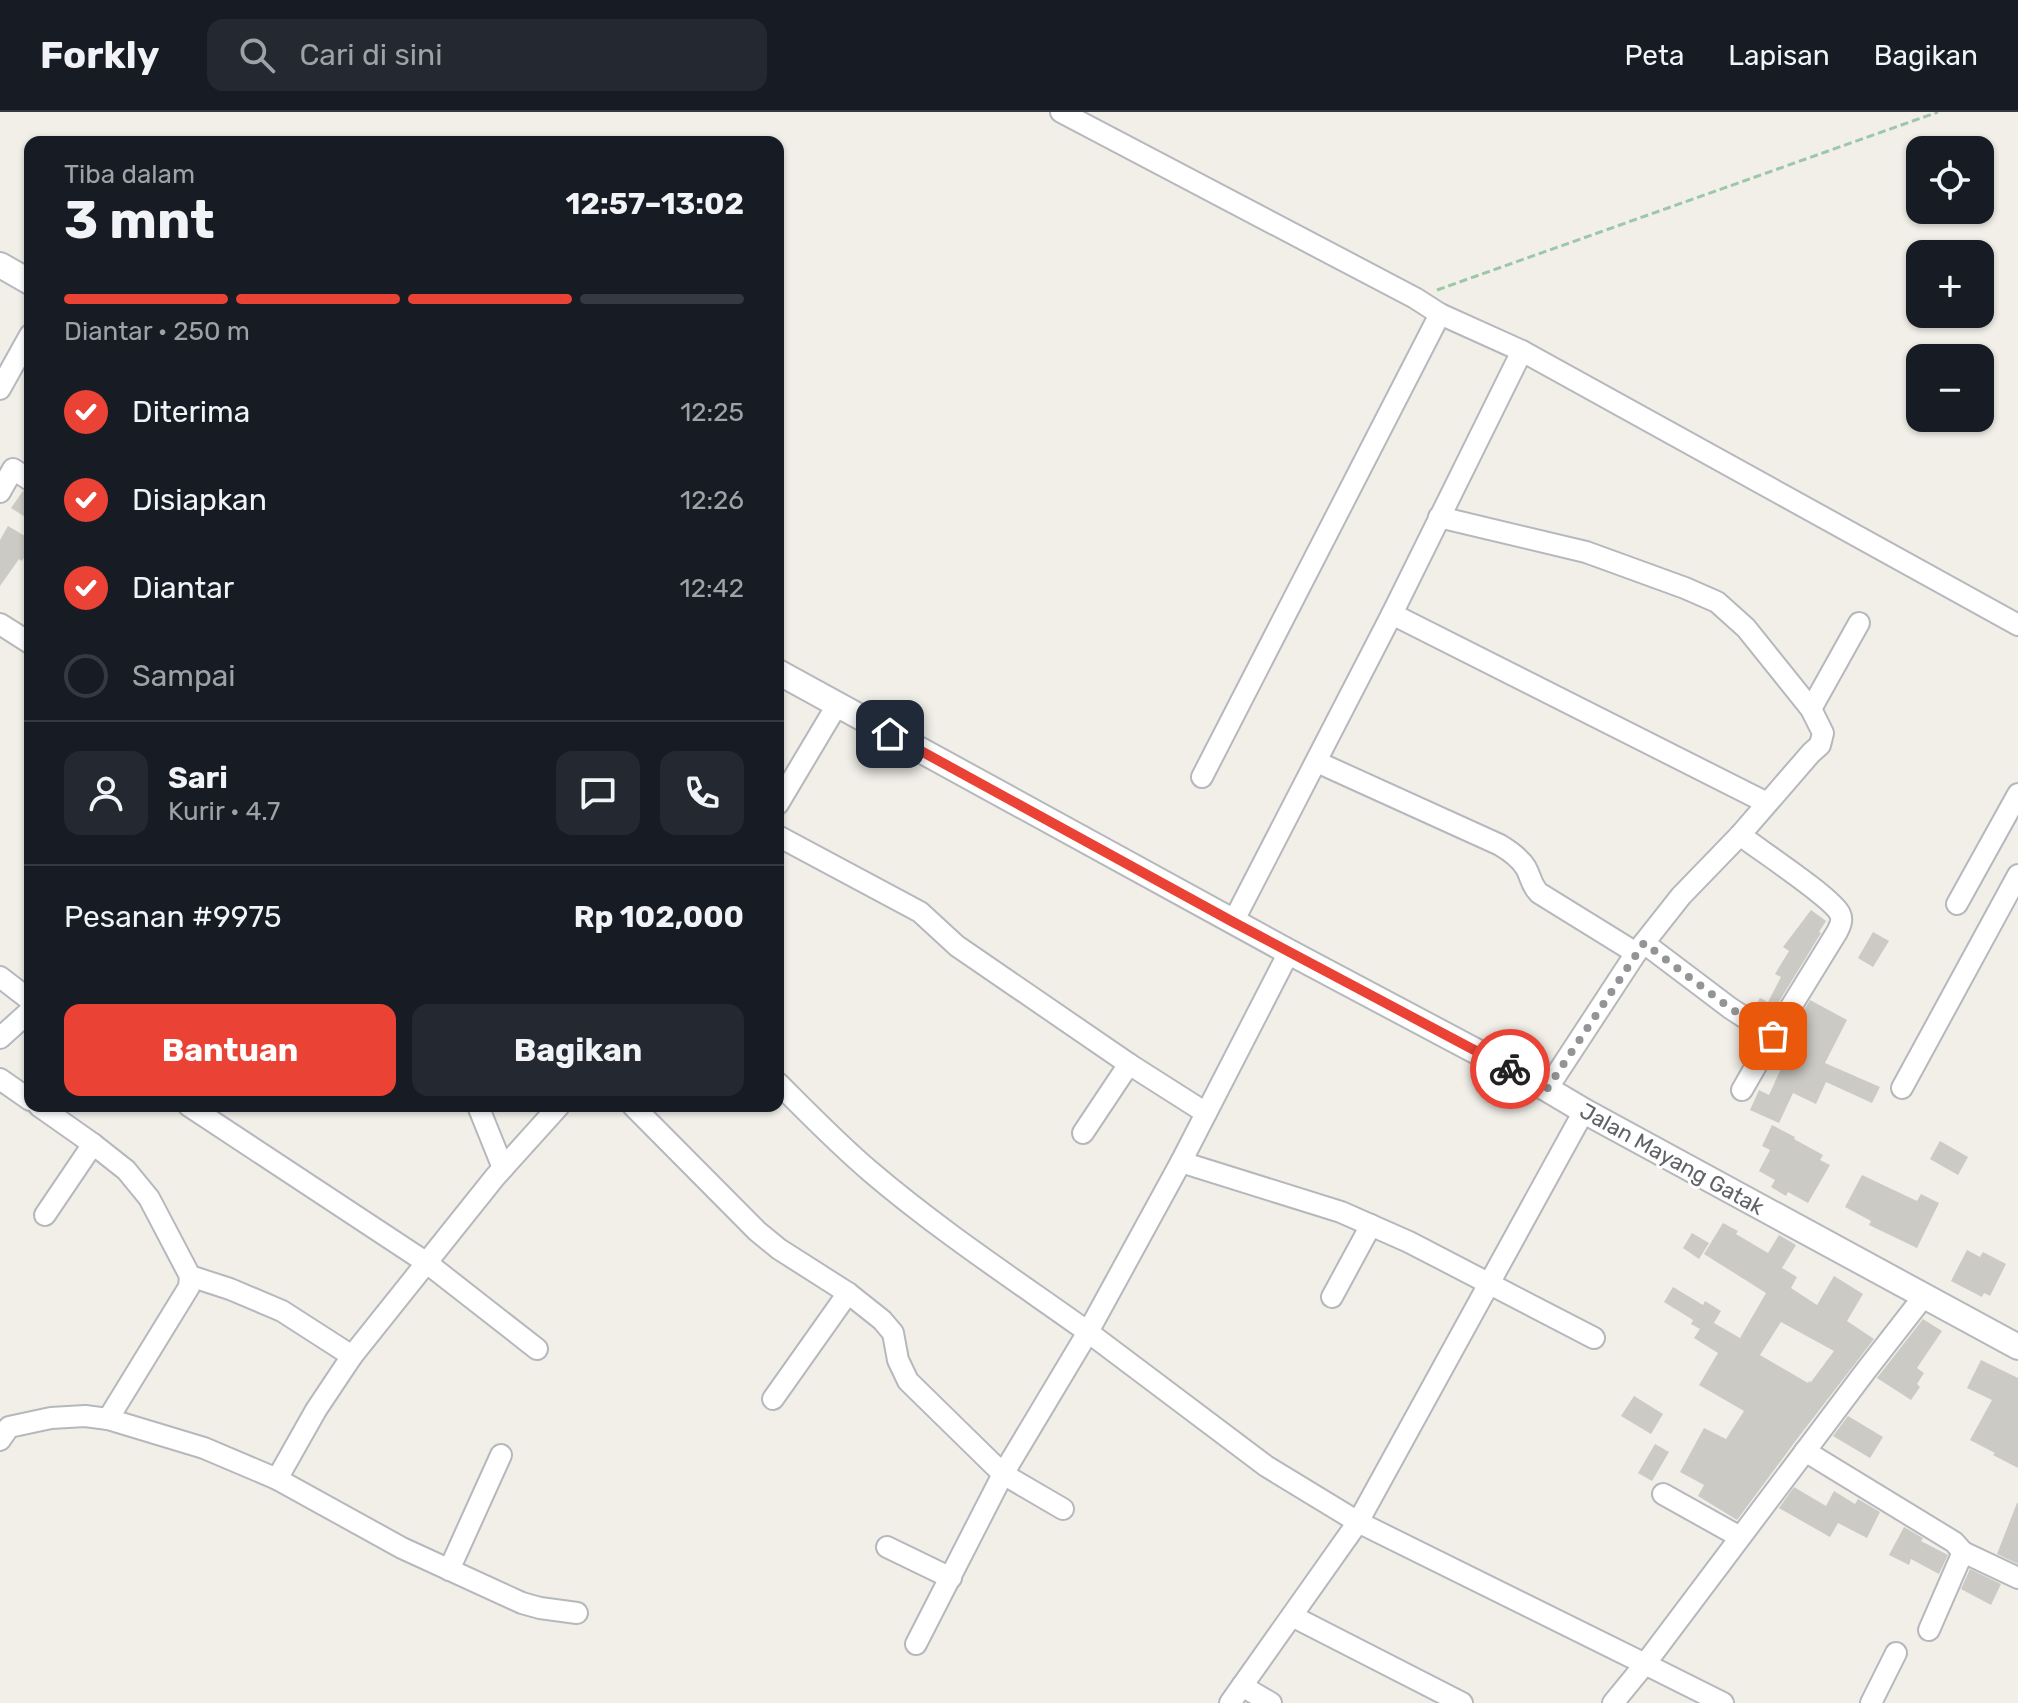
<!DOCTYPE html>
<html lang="id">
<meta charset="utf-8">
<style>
:root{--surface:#171b24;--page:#242831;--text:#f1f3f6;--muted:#9ea1a6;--line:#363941;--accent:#ea4335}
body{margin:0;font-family:Rubik,sans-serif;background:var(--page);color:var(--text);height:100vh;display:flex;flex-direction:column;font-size:30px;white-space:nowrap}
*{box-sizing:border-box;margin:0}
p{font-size:26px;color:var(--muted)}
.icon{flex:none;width:44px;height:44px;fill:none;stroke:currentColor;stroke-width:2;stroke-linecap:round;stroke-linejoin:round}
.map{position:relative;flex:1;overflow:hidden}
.panel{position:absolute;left:24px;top:24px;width:760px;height:976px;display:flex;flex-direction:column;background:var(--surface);border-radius:16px;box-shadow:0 2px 6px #0004}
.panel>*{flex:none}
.tools{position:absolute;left:1906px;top:24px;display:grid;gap:16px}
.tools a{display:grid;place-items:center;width:88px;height:88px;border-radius:16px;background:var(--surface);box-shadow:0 2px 6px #0004;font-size:40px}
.pin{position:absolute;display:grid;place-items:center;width:68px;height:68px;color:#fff;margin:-34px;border-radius:16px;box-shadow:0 4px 12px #0006}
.courier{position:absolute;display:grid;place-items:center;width:80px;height:80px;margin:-40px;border:6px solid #ea4335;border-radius:50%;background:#fff;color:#222;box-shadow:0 2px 10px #0007}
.summary em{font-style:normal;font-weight:700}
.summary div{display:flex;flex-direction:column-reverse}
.summary{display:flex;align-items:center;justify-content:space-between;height:136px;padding:0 40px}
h1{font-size:52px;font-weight:700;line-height:60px}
.bar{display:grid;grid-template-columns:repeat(4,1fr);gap:12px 8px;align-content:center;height:96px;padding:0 40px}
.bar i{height:10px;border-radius:6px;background:var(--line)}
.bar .active{background:var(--accent)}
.bar p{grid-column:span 4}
.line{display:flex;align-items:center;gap:20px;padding:0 40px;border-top:2px solid var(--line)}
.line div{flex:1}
.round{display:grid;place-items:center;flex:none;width:84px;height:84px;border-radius:16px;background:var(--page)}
ol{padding:0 40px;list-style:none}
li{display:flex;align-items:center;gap:24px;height:88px}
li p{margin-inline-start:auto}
li .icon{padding:8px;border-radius:50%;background:var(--accent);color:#fff;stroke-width:4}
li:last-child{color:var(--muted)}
li i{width:44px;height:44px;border:4px solid var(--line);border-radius:50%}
.action{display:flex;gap:16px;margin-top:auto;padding:16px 40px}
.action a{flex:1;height:92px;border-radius:16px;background:var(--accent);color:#fff;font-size:32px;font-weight:700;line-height:92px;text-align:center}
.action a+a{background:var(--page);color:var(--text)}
header{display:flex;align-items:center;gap:48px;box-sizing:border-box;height:112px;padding:0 40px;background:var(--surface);border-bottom:2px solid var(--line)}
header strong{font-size:38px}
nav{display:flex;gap:44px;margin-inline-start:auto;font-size:28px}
.search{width:560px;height:72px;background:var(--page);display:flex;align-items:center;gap:20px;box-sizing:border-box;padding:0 28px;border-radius:16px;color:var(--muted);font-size:30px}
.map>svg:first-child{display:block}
.building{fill:#cccac5;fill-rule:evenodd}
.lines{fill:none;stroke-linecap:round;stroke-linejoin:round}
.minor-casing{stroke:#b5b8bc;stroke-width:24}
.tertiary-casing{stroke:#b5b8bc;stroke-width:28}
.path{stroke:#9cc7a9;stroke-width:3;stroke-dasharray:8 4;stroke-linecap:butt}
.minor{stroke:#fff;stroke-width:20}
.tertiary{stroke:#fff;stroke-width:24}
.done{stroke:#929495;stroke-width:8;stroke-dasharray:0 14.4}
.route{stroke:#ea4335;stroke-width:10}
.labels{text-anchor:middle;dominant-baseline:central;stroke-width:6;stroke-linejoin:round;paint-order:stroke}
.street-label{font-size:22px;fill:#5f6368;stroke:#fff}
</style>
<header>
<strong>Forkly</strong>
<div class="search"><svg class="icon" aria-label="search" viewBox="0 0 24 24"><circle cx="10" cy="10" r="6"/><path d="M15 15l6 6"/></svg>Cari di sini</div>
<nav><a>Peta</a><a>Lapisan</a><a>Bagikan</a></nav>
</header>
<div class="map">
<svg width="2018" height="1591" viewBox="0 0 2018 1591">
<rect width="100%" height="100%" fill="#f1efe8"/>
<g class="building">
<path d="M23 379 30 381V408L11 396Z"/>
<path d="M8 414 30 427V435L22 449 19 447 0 474V428Z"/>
<path d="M1811 798 1826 809 1819 820 1821 821 1769 906 1754 896 1760 886 1768 890 1781 865 1775 862 1789 839 1783 835Z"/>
<path d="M1873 820 1889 829 1873 855 1858 846Z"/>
<path d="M1810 888 1847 908 1825 951 1880 975 1872 991 1826 970 1816 992 1793 981 1779 1011 1750 998 1759 978 1769 983 1794 928 1788 925Z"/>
<path d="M1772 1013 1795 1025 1794 1027 1823 1043 1820 1048 1830 1053 1808 1091 1788 1080 1786 1084 1771 1075 1775 1068 1759 1059 1770 1038 1762 1034Z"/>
<path d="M1940 1029 1968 1045 1958 1063 1930 1047Z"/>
<path d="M1862 1063 1917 1089 1921 1082 1939 1091 1917 1136 1869 1113 1871 1109 1845 1095Z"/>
<path d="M1723 1111 1738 1119 1736 1122 1768 1141 1779 1123 1796 1133 1782 1156 1797 1165 1791 1176 1817 1193 1834 1164 1863 1182 1847 1209 1874 1227 1797 1327 1737 1408 1698 1384 1704 1373 1680 1360 1704 1316 1726 1327 1744 1299 1699 1273 1718 1241 1694 1226 1700 1217 1691 1212 1693 1208 1664 1190 1673 1175 1703 1193 1705 1189 1721 1199 1714 1211 1740 1226 1766 1181 1704 1142ZM1781 1210 1834 1239 1811 1270 1809 1269 1808 1271 1760 1243Z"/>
<path d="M1692 1121 1709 1131 1699 1147 1683 1136Z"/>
<path d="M1967 1138 1980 1145 1983 1140 2006 1152 1990 1184 1984 1181 1982 1185 1951 1169Z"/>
<path d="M1923 1207 1942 1219 1917 1256 1924 1261 1917 1272 1920 1275 1911 1288 1877 1266Z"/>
<path d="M1981 1248 2018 1266V1356L1993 1343 1995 1341 1970 1328 1992 1288 1967 1276Z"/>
<path d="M1634 1284 1663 1302 1651 1322 1621 1304Z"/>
<path d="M1848 1304 1883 1325 1870 1346 1833 1324Z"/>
<path d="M1655 1332 1669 1340 1652 1369 1638 1361Z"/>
<path d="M1794 1375 1826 1394 1834 1379 1855 1392 1858 1387 1880 1400 1867 1426 1838 1411 1830 1425 1779 1396Z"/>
<path d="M2017 1391H2018V1452L1997 1442Z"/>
<path d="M1904 1415 1923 1426 1921 1429 1948 1443 1939 1462 1911 1447 1909 1453 1889 1443Z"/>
<path d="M1970 1457 2001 1472 1991 1493 1961 1477Z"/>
</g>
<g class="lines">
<g class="minor-casing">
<g id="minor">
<path d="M1061 0 1415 186 1440 202 1522 239"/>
<path d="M0 277 30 223"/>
<path d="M0 380 13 357 30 368"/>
<path d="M1439 405 1586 440 1685 476 1717 490 1746 516 1811 597 1823 621 1820 633 1811 641 1740 723 1681 784 1636 841 1547 977"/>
<path d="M1392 502 1767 691"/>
<path d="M0 512 30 531"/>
<path d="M1811 597 1859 511"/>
<path d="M1317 650 1500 733C1510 739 1520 746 1526 756 1531 765 1531 773 1539 781L1636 841"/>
<path d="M1202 665 1440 202"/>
<path d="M778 692 837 593"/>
<path d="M778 724 920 800 957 834 1129 952 1206 1001"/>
<path d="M1957 792 2018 682"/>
<path d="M1233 810 1392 502 1522 239 2018 513"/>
<path d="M1644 831 1730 896 1773 924 1837 820C1840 814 1843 808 1840 802 1833 786 1758 737 1740 723"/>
<path d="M0 865 30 888"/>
<path d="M0 926 30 899"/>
<path d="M0 967 30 988"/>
<path d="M778 971C808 1001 838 1032 871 1060 939 1118 1015 1168 1088 1220L1181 1050 1289 840"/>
<path d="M1902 976 2018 763"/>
<path d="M1742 978 1773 924"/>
<path d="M39 994 93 1032 126 1058 149 1086 190 1164 189 1175 108 1307"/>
<path d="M189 994 427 1151 537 1237"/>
<path d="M478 994 503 1056"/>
<path d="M633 994 757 1119 779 1137 848 1181 882 1208 893 1221 898 1248 908 1269 1003 1362 1063 1397"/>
<path d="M1083 1021 1129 952"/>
<path d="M1181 1050 1341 1100 1409 1130 1594 1226"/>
<path d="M45 1103 93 1032"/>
<path d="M190 1164 230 1177 282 1199 352 1244"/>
<path d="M1332 1185 1371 1113"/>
<path d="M773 1287 848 1181"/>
<path d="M0 1328 9 1315 51 1306 85 1304 108 1307 204 1336 277 1367 402 1436 522 1491 540 1496 577 1501"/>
<path d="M1805 1339 1954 1430 1963 1440 2018 1466"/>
<path d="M277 1367 316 1298 352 1244 495 1065 559 994"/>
<path d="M1663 1382 1740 1425"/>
<path d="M887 1435 951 1466"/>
<path d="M449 1458 501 1343"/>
<path d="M1292 1504 1462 1591"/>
<path d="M1929 1518 1963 1440"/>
<path d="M916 1532 1003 1362 1088 1220 1266 1354 1358 1410 1645 1552 1864 1261 1924 1184"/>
<path d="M1242 1574 1271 1591"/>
<path d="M1230 1591 1358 1410 1584 999"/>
<path d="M1613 1591 1645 1552 1723 1591"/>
<path d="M1871 1591 1896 1541"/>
</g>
</g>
<g class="tertiary-casing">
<g id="tertiary">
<path d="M0 153 30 170"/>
<path d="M778 560 1289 840 1547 977 1584 999 2018 1235"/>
</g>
</g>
<path class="path" d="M1437 178 1938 0"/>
<use href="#minor" class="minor"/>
<use href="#tertiary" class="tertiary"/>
</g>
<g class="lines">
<path class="done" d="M1510 957 1547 977 1644 831 1730 896 1773 924"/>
<path class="route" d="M890 622 1233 810 1510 957"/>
</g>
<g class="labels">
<g class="street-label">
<text transform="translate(1672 1047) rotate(29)">Jalan Mayang Gatak</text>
</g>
</g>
</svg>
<div class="tools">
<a><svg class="icon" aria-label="locate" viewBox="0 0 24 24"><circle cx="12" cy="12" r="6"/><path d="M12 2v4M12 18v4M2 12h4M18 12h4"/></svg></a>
<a>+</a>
<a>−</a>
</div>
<div class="pin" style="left:1773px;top:924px;background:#ea580c"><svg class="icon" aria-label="bag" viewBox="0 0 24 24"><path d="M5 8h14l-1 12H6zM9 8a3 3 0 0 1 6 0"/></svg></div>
<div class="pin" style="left:890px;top:622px;background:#1f2937"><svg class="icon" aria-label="home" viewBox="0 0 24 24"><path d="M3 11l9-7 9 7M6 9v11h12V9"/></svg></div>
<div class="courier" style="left:1510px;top:957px"><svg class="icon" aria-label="bike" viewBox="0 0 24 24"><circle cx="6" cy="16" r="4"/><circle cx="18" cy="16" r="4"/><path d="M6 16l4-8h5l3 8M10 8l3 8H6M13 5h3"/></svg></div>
<section class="panel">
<div class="summary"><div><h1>3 mnt</h1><p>Tiba dalam</p></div><em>12:57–13:02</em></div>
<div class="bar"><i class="active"></i><i class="active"></i><i class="active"></i><i></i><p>Diantar · 250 m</p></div>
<ol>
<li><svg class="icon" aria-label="check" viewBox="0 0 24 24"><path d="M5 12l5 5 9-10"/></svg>Diterima<p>12:25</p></li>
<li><svg class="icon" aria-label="check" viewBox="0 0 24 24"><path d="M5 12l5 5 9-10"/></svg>Disiapkan<p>12:26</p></li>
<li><svg class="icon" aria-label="check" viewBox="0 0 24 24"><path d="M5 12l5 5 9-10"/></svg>Diantar<p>12:42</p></li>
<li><i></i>Sampai</li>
</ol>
<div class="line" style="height:144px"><a class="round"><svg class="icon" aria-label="person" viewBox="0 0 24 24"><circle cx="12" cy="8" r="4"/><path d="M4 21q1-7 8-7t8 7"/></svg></a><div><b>Sari</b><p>Kurir · 4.7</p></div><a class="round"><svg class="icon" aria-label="chat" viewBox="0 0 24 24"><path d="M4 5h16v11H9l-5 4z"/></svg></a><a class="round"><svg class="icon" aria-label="phone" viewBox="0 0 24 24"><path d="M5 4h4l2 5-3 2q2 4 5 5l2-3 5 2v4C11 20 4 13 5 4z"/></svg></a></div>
<div class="line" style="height:104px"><div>Pesanan #9975</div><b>Rp 102,000</b></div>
<div class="action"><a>Bantuan</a><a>Bagikan</a></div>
</section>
</div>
